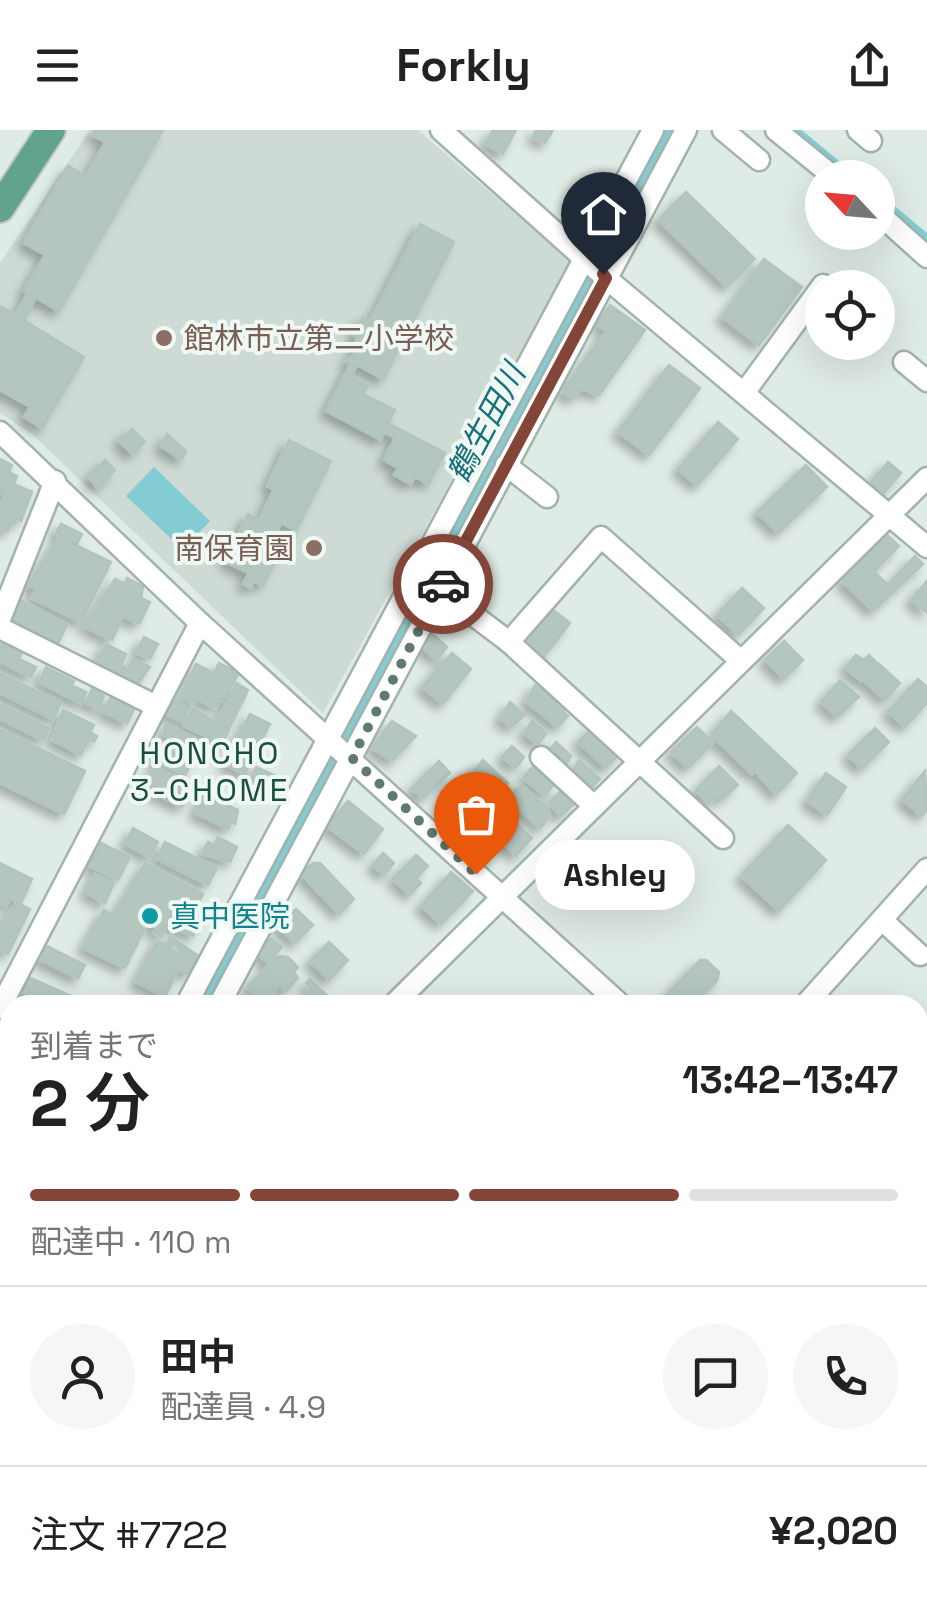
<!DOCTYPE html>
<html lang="ja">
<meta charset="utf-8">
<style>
:root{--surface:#fff;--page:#f6f6f6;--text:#222;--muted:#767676;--line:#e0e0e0;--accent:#834537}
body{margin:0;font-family:"Space Grotesk","Noto Sans JP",sans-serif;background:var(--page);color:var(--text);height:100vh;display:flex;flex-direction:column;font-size:38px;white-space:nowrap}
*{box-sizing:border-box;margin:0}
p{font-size:32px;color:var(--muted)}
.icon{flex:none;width:55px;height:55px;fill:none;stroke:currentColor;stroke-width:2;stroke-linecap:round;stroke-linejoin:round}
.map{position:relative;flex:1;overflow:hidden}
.drawer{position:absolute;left:0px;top:865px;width:928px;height:620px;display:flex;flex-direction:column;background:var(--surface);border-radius:30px 30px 0 0;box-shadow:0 10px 40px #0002}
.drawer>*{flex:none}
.needle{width:65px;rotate:296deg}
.fabs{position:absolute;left:805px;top:30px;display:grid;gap:20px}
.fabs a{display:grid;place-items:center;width:90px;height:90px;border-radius:50%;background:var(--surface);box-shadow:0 10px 40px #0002;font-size:50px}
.pin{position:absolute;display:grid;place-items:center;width:85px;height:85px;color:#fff;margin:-102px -42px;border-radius:50% 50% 50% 0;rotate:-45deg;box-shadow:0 0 10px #0007}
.pin .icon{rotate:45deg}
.courier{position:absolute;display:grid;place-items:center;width:100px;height:100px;margin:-50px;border:8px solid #834537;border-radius:50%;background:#fff;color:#222;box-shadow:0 2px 12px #0007}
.bubble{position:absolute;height:70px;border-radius:35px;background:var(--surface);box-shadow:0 10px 40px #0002;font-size:32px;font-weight:600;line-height:70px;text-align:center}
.overview em{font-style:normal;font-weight:600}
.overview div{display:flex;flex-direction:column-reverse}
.overview{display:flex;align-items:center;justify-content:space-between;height:170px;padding:0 30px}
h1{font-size:65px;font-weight:600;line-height:75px}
.bar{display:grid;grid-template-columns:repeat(4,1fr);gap:15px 10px;align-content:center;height:120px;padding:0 30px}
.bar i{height:12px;border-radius:8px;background:var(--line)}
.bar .active{background:var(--accent)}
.bar p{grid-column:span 4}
.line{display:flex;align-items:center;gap:25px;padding:0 30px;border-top:2px solid var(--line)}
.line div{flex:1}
.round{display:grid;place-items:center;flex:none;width:105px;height:105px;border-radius:52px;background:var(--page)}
header{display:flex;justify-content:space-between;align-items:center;height:130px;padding:0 30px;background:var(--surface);font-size:45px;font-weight:600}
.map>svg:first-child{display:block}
.built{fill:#cedbd4}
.water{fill:#84ccd4}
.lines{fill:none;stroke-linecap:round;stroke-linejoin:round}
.stream{stroke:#84ccd4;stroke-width:6}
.building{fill:#b5c6be;stroke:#b2c5bc;stroke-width:2.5;filter:url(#shadow)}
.minor-casing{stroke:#a2b3ac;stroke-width:25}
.major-casing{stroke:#c0c8c6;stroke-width:32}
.minor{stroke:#fff;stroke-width:20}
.major{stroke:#61a38f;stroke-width:28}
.done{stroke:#627971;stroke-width:10;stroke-dasharray:0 18}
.route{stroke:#834537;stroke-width:12}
.education-dot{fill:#8d6e63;stroke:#f0f8f3;stroke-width:4}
.culture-dot{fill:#0f9aa8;stroke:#f0f8f3;stroke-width:4}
.labels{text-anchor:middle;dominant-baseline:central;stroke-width:8;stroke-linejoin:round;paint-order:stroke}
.education-label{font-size:30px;fill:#785e54;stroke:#f0f8f3;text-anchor:start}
.culture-label{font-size:30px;fill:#0d838f;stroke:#f0f8f3;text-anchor:start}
.water-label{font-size:32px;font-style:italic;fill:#17707b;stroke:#f0f8f3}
.neighbourhood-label{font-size:32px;letter-spacing:2.5px;fill:#1a4f3f;stroke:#f0f8f3}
</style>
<header><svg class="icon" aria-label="menu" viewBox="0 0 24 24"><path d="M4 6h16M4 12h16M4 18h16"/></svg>Forkly<svg class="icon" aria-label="share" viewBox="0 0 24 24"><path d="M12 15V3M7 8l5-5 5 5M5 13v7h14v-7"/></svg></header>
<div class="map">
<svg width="927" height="1485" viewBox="0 0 927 1485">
<defs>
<filter id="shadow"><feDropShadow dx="-6" dy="6" stdDeviation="5" flood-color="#0004"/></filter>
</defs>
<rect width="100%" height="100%" fill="#dfebe5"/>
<path class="built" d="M90 0H418L572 133 323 583 33 305 0 283V133Z"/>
<g class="water">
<path d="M661 0H679L210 875H194Z"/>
<path d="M154 337 210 391 183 420 126 366Z"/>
</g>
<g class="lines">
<g class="stream">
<path d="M797 0 855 48"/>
<path d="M878 66 927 107"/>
</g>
</g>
<g class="building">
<path d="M95 0H163L59 181 24 161 45 125 24 113 68 36 86 46 105 12 93 5Z"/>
<path d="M493 0H516L503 24 485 14Z"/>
<path d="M536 0H553L545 13 533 7Z"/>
<path d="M686 62 755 129 727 157 658 90Z"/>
<path d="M420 94 454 112 383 249 357 235 351 247 368 256 363 264 395 280 388 293 445 323 428 354 415 347 411 354 394 345 398 338 384 330 395 308 384 302 381 310 326 281 350 234 346 231 359 220 353 217 358 207 353 205 363 187 370 191Z"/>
<path d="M764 129 802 157 759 215 722 187Z"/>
<path d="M28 162 36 167 24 190 15 185Z"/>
<path d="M610 175 645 200 599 265 581 259 573 269 562 262 606 201 597 195Z"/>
<path d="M0 176 84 227 42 298 24 287 30 277 0 260Z"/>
<path d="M669 235 700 258 649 325 618 302Z"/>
<path d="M718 292 738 309 697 356 678 339Z"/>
<path d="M132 299 145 312 132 324 119 311Z"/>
<path d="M167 304 186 321 182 329 161 317Z"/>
<path d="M289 310 331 331 296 400 281 393 277 402 287 407 263 455 254 451 251 458 243 454 249 443 225 432 248 384 259 390 274 359 267 356Z"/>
<path d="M0 329 12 335 0 364Z"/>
<path d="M105 330 115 340 98 358 89 348Z"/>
<path d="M888 332 901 343 884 363 871 352Z"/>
<path d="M806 335 827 357 778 403 757 382Z"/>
<path d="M11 343 17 346 14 354 32 362 21 391 15 388 7 402 0 399V379Z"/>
<path d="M61 394 82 404 77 414 56 403Z"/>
<path d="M886 404 899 416 874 442 888 455 915 426 923 434 873 481 842 451Z"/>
<path d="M59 407 111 432 81 492 31 468 36 459 28 455Z"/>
<path d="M127 448 143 456 141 468 150 472 139 494 123 486 112 510 85 497 115 449 125 454Z"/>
<path d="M927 451V483L911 470Z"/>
<path d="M742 458 764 478 738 505 717 485Z"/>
<path d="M18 468 67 495 56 517 32 506 34 501 26 498 24 502 6 494Z"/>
<path d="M548 476 570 493 543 528 521 512Z"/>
<path d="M428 500 447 517 437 530 420 516Z"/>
<path d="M144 507 158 514 150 529 136 523Z"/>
<path d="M2 510 23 520 19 529 36 537 31 547 0 532Z"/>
<path d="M784 511 803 530 784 549 765 530Z"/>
<path d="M106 514 126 524 121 535 128 539 133 529 150 537 135 558 94 538Z"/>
<path d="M452 523 471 539 443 574 422 557Z"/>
<path d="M856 525 864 530 869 525 877 533 861 551 845 538Z"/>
<path d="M219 533 239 543 222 571 187 553 196 534 214 543Z"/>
<path d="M879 534 900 553 885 570 864 551Z"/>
<path d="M46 537 74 551 66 566 39 552Z"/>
<path d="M0 543 61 573 53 589 0 563Z"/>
<path d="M918 549 927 557V573L905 597 888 582Z"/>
<path d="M840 550 859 567 837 587 821 572Z"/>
<path d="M236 553 248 560 243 571 231 564Z"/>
<path d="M535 555 543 560 547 555 568 574 563 582 568 586 558 597 526 572Z"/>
<path d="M73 556 86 562 81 573 68 567Z"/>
<path d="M185 556 218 572 215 578 197 569 194 575 179 568Z"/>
<path d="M92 559 104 566 98 579 86 573Z"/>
<path d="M112 565 135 577 127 593 103 582Z"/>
<path d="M230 566 242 572 235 586 223 580Z"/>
<path d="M170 568 189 578 182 592 163 583Z"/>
<path d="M510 572 525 585 511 597 500 589Z"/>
<path d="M0 574 49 598 43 610 0 589Z"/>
<path d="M193 578 229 600 222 614 184 596Z"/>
<path d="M63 580 94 595 90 602 97 606 94 612 88 610 81 625 52 610Z"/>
<path d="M222 581 235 587 229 598 217 592Z"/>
<path d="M731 581 797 643 776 665 755 641 752 644 711 605Z"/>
<path d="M250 584 270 594 245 644 225 635Z"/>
<path d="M392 591 416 606 392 631 372 618Z"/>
<path d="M532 591 547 603 538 614 524 603Z"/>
<path d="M165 594 207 614 202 623 164 605Z"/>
<path d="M595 595 622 621 606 638 578 612Z"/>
<path d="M697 597 713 613 688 638 671 622Z"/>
<path d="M875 598 889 612 862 639 848 625Z"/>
<path d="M0 599 85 641 64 684 0 653Z"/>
<path d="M556 612 571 626 564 639 548 622Z"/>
<path d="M162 616 192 631 185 646 155 631Z"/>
<path d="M512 616 524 627 516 638 502 627Z"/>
<path d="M483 630 508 653 483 681 455 662Z"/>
<path d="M579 630 600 649 589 660 571 644Z"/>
<path d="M439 631 450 643 423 668 411 659Z"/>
<path d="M534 635 554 654 545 666 523 648Z"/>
<path d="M155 636 194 655 182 677 144 658Z"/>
<path d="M719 636 738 655 722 669 718 665 709 674 696 660Z"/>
<path d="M256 637 280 648 277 656 268 659 249 651Z"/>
<path d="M925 641 927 680 922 686 902 669Z"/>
<path d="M826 643 846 657 827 685 807 671Z"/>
<path d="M521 655 548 678 550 686 540 698 507 669Z"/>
<path d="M562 660 575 673 561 686 548 673Z"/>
<path d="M204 664 238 680 235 694 231 692 228 699 195 683Z"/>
<path d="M348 671 364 684 344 709 327 696Z"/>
<path d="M504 681 532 708 515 726 489 695Z"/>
<path d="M365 685 383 699 364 724 345 710Z"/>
<path d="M788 695 826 730 779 781 741 746Z"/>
<path d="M133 698 158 712 150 727 125 714Z"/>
<path d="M218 707 237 717 230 732 202 724 208 712 214 715Z"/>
<path d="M165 712 217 738 208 755 157 729Z"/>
<path d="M101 713 130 727 118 750 89 736Z"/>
<path d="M383 723 394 733 384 745 373 735Z"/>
<path d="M416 725 428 736 416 748 421 753 410 765 393 749Z"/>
<path d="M0 733 32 749 21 773 10 768 6 776 0 773Z"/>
<path d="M145 733 203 764 193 784 202 788 193 806 167 794 161 807 154 803 157 795 147 794 125 838 83 818 104 780 114 785Z"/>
<path d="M313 733H320L354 769 339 784 301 744Z"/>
<path d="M451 742 473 761 441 794 421 776Z"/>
<path d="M95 744 114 753 105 773 86 763Z"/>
<path d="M17 773 30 779 8 824 0 820V794Z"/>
<path d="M296 779 313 795 295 813 277 796Z"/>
<path d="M170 806 200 827 187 844 178 839 165 867 136 852 157 811 172 816 170 820 177 824 180 818 168 812Z"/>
<path d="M271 808 282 817 268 833 256 823Z"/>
<path d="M329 812 348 830 329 850 310 831Z"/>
<path d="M45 815 85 835 78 848 38 829Z"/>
<path d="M278 826 288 827 298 837 294 842 298 848 286 861 279 856 262 872 247 857Z"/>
<path d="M700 830H706L719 842 717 851 690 875 660 872Z"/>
<path d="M28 847 69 865 83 875H52L22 861Z"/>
<path d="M310 849 337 875H302L298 870 311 859 306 853Z"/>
<path d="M10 885V906L5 915 0 913V905Z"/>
<path d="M918 1371 927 1382V1405L918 1414Z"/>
<path d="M0 1451 10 1458V1475H17L10 1485H0Z"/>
<path d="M48 1475H75L66 1485Z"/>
</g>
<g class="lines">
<g class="minor-casing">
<g id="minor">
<path d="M441 0 606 148 927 417"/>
<path d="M723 0 759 30"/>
<path d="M776 0 835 48"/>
<path d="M858 0 871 11"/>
<path d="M878 83 927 127"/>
<path d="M904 232 927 251"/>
<path d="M744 263 823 155"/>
<path d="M0 302 200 493 621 875"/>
<path d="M506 335 547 367"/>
<path d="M440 460 509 512 723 708"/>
<path d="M0 489 55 351"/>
<path d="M0 498 156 576"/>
<path d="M509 512 601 407 741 531"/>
<path d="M541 627 594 676"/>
<path d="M882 790 920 825"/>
<path d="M186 875 653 0"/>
<path d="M219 875 686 0"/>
<path d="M393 875 927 348"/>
<path d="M805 875 927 739"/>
<path d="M0 878 200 493"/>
<path d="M0 931 10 939"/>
<path d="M918 1007 927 998"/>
<path d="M0 1059 10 1067"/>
<path d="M918 1140 927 1148"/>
<path d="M0 1213 10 1195"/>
<path d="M918 1442 927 1435"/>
<path d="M706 1475 716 1485"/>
<path d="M864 1485 877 1475"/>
</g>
</g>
<g class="major-casing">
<g id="major">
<path d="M0 78 51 0"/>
<path d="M918 1234 927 1226"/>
<path d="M0 1278 10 1286"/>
<path d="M217 1475 226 1485"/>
<path d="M630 1485 640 1475"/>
</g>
</g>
<use href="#minor" class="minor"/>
<use href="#major" class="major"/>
</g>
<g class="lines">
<path class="done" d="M443 454 352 628 476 744"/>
<path class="route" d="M443 454 606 148 603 144"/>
</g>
<g class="education-dot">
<circle cx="164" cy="208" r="10"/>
<circle cx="314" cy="418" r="10"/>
</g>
<circle class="culture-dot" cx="150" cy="786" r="10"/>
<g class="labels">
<g class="education-label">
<text x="184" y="208">館林市立第二小学校</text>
<text x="294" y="418" text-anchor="end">南保育園</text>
</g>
<g class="culture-label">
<text x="170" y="786">真中医院</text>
</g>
<g class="water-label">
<text transform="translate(486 293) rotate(-62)">鶴生田川</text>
</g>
<g class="neighbourhood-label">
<text x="210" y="623">HONCHO<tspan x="210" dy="37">3-CHOME</tspan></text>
</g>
</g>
</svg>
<div class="fabs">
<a><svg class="needle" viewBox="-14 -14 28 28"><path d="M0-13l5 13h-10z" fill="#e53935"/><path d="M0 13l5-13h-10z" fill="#767676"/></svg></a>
<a><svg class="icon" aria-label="locate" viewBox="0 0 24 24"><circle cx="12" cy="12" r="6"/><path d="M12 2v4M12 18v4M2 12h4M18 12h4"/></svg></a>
</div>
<div class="pin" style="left:476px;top:744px;background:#ea580c"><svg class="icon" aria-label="bag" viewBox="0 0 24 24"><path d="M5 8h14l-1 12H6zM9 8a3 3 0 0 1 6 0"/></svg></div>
<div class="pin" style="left:603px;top:144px;background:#1f2937"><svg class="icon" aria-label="home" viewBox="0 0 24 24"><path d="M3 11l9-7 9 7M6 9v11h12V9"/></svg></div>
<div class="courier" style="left:443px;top:454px"><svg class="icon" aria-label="car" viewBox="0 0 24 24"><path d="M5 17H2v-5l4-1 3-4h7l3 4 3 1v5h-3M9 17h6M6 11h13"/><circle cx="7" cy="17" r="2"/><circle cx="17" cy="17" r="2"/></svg></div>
<div class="bubble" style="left:535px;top:710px;width:160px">Ashley</div>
<section class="drawer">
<div class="overview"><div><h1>2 分</h1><p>到着まで</p></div><em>13:42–13:47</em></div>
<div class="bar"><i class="active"></i><i class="active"></i><i class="active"></i><i></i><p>配達中 · 110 m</p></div>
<div class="line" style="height:180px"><a class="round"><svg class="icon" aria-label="person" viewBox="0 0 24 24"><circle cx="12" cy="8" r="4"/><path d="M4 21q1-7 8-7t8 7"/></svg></a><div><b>田中</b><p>配達員 · 4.9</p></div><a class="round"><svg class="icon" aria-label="chat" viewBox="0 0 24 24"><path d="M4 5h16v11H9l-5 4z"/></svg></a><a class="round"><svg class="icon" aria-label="phone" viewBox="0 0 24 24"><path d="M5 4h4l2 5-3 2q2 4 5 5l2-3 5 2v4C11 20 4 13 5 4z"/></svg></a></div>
<div class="line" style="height:130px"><div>注文 #7722</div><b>¥2,020</b></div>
</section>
</div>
